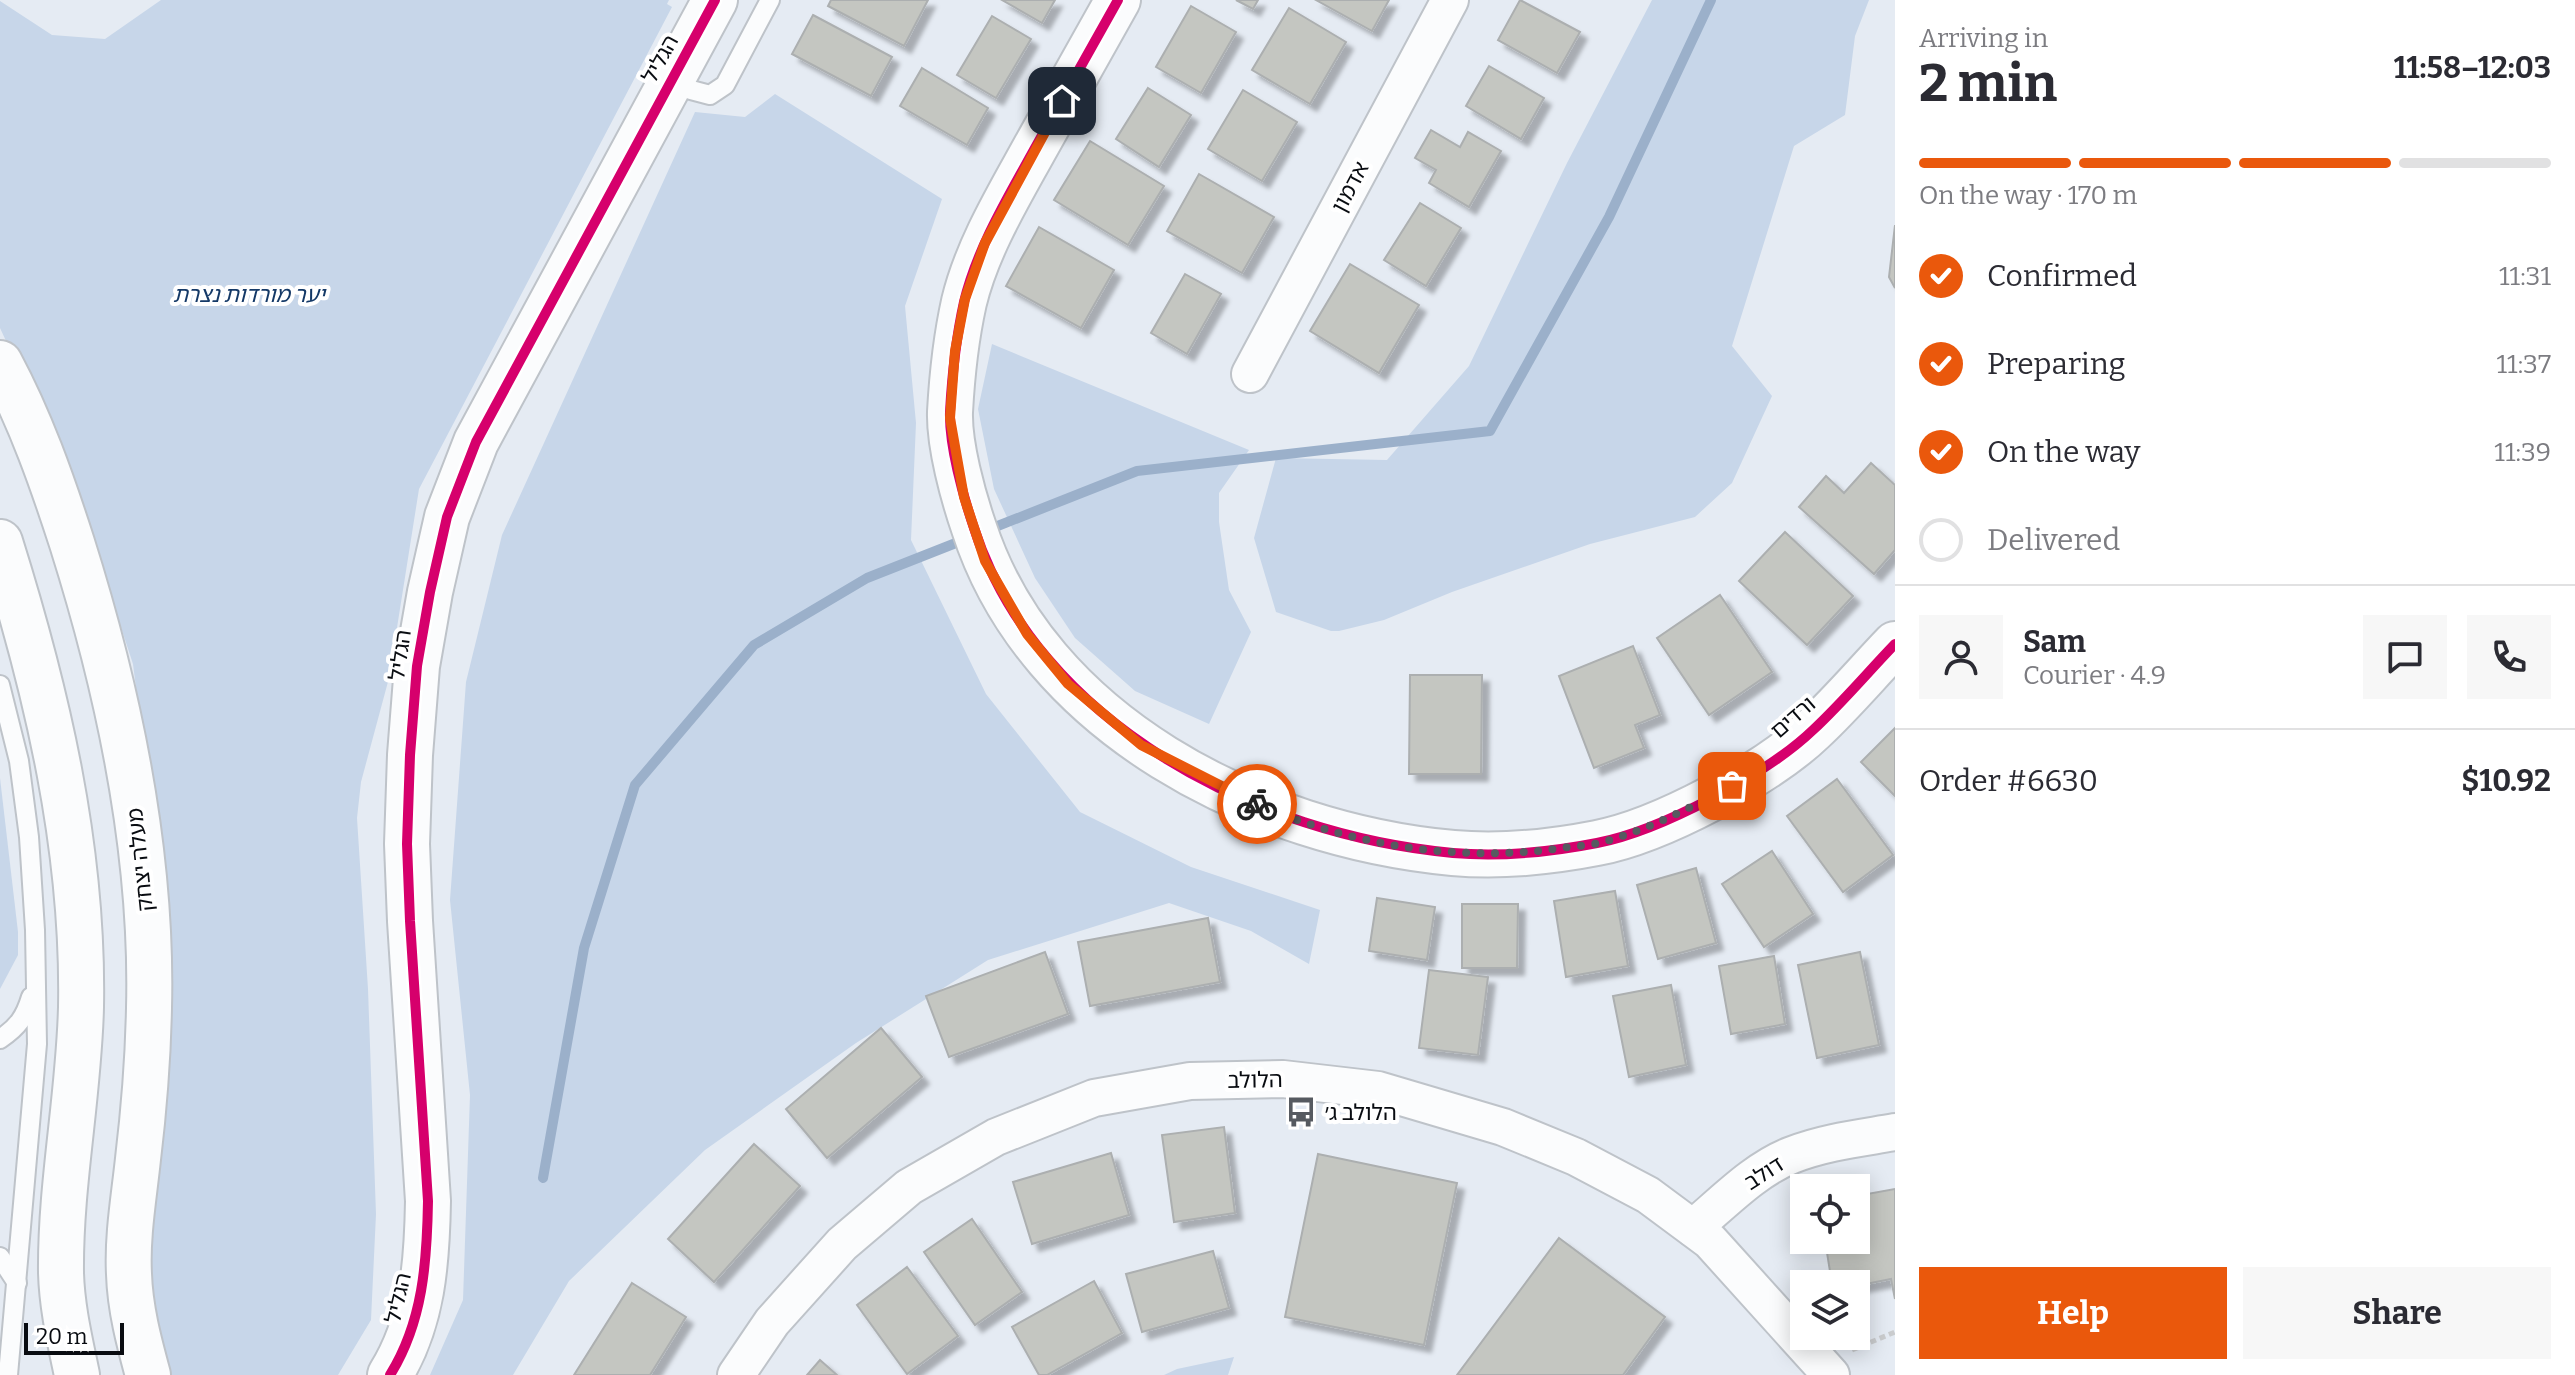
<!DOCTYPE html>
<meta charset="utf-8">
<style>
:root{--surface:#fff;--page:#f7f7f7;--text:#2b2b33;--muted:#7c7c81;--line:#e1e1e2;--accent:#ea580c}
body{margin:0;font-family:Bitter,"Noto Sans Hebrew",serif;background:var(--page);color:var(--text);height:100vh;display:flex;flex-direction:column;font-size:30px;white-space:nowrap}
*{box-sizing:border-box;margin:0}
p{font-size:26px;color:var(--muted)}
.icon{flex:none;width:44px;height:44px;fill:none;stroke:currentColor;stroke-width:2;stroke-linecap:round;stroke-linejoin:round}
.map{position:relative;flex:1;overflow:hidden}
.panel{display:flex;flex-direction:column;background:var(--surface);width:680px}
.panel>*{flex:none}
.fabs{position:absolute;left:1790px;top:1174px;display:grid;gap:16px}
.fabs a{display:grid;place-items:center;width:80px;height:80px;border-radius:0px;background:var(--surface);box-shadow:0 4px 20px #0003;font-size:40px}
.scale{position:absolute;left:24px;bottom:20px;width:100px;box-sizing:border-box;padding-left:8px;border:4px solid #090c11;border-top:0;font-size:22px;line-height:28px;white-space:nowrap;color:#090c11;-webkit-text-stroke:6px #fff;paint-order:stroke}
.pin{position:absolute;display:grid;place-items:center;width:68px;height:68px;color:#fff;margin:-34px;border-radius:16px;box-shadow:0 4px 12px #0006}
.courier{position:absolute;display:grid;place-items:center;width:80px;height:80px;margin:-40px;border:6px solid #ea580c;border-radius:50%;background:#fff;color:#222;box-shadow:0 2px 10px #0007}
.head em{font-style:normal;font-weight:700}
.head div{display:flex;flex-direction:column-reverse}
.head{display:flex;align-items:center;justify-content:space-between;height:136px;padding:0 24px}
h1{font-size:52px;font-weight:700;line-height:60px}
.bar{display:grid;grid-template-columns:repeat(4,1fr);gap:12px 8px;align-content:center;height:96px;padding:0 24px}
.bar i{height:10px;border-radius:6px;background:var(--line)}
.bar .current{background:var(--accent)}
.bar p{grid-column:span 4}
.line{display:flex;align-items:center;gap:20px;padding:0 24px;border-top:2px solid var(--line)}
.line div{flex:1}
.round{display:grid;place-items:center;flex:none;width:84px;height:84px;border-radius:0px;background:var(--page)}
ol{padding:0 24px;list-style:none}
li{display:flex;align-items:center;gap:24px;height:88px}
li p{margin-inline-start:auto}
li .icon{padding:8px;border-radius:50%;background:var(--accent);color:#fff;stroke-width:4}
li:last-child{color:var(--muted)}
li i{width:44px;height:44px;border:4px solid var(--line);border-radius:50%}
.action{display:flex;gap:16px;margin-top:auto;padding:16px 24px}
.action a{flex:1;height:92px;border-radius:0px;background:var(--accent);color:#fff;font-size:32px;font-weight:700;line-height:92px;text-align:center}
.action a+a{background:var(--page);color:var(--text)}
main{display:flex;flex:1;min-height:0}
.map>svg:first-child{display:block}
.green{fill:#c7d6e9}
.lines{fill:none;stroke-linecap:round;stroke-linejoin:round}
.stream{stroke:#9bb0ca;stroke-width:10}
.building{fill:#c4c6c1;stroke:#acafb0;stroke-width:2;filter:url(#shadow)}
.lane-casing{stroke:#bec3c9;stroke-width:22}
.street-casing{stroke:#bec3c9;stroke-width:40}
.secondary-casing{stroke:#bec3c9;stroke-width:48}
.path{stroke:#caccce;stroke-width:5;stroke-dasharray:6 4;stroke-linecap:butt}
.lane{stroke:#fbfcfd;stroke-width:18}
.street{stroke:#fbfcfd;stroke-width:36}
.secondary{stroke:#fbfcfd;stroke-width:44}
.cycleway-casing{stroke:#fff;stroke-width:15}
.cycleway{stroke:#d6006c;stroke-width:10}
.done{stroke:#565a60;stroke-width:8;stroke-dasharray:0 14.4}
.route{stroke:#ea580c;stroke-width:10}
.labels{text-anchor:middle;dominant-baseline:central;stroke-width:8;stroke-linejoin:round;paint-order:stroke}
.street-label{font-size:22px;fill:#090c11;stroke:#fff}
.park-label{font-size:22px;font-style:italic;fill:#143967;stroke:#fff}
.poi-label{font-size:22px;fill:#090c11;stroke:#fff;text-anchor:start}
</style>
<main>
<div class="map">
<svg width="1895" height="1375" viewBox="0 0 1895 1375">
<defs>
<filter id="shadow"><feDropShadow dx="7" dy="7" stdDeviation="2" flood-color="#0004"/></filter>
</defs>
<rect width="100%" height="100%" fill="#e5ebf3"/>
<g class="green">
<path d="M161 0H669L667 4 672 7 419 489 389 678 361 782 357 818 368 989 376 1214 371 1320 338 1375H166L150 1301 148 782 133 664 78 496 0 328V1L52 35 105 39Z"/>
<path d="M1652 0H1869L1855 36 1845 115 1794 146 1732 346 1772 396 1732 483 1695 517 1590 544 1452 592 1384 620 1339 631H1331L1276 612 1254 538 1276 458 1387 460 1469 366 1567 163Z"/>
<path d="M775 94 942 199 905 306 916 423 911 540 986 694 1080 812 1191 867 1320 910 1309 964 1251 931 1169 903 988 960 856 1043 705 1150 569 1281 513 1375H430L463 1300 470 1095 450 900 466 682 502 535 695 112 745 117Z"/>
<path d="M992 344 1249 450 1219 493V522L1229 590 1251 632 1209 724 1135 691 1075 638 1035 578 994 489 978 409Z"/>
<path d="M0 778 18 932V955L0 989Z"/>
<path d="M1234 1357 1228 1375H1164L1177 1369Z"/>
</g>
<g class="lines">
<g class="stream">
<path d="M985 531 1137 471 1490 431 1609 217 1711 0"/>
<path d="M543 1178 584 948 635 785 754 645 867 578 966 539"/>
</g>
</g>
<g class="building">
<path d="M831 0H928L904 46 828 6Z"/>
<path d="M1002 0H1055L1042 23Z"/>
<path d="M1236 0H1258L1253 9Z"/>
<path d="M1316 0H1389L1372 31Z"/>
<path d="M1520 0 1580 32 1557 73 1498 40Z"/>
<path d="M1191 6 1236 32 1201 93 1156 67Z"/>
<path d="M1289 8 1346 42 1310 104 1252 70Z"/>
<path d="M813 15 892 57 871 96 792 54Z"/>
<path d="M992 16 1031 39 996 98 957 75Z"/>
<path d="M1489 66 1544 98 1521 139 1466 106Z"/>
<path d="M922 68 988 108 967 145 900 106Z"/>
<path d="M1148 88 1191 115 1159 167 1116 139Z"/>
<path d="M1243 90 1297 122 1262 181 1208 149Z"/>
<path d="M1431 130 1460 147 1468 132 1501 151 1469 207 1429 183 1436 170 1415 158Z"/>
<path d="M1090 141 1164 186 1128 245 1054 200Z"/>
<path d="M1199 174 1274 217 1242 273 1167 231Z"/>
<path d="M1420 203 1461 228 1426 286 1384 260Z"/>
<path d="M1895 225V288L1889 277Z"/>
<path d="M1039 227 1114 270 1081 328 1006 286Z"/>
<path d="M1350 264 1419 305 1379 373 1310 331Z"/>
<path d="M1185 274 1221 294 1187 354 1151 333Z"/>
<path d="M1871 463 1895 485V550L1874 574 1799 507 1826 476 1844 493Z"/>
<path d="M1785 532 1853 596 1807 645 1739 581Z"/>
<path d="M1720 595 1772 672 1709 715 1657 638Z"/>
<path d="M1633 646 1660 715 1635 725 1644 748 1594 768 1559 676Z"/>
<path d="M1410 675H1482L1481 774H1409Z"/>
<path d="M1895 728V796L1861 762Z"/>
<path d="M1837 779 1893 855 1843 892 1787 816Z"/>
<path d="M1772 851 1813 914 1764 947 1722 884Z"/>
<path d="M1696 868 1716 943 1658 959 1637 885Z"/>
<path d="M1615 891 1628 966 1566 977 1554 901Z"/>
<path d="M1377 898 1435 907 1427 960 1369 951Z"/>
<path d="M1462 904H1518L1517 968H1462Z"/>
<path d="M1208 918 1220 982 1090 1006 1078 942Z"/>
<path d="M1045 952 1068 1014 949 1057 926 996Z"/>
<path d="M1860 952 1879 1045 1817 1058 1798 965Z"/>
<path d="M1774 956 1785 1024 1731 1034 1719 966Z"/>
<path d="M1429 970 1488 977 1478 1055 1419 1048Z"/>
<path d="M1671 985 1686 1065 1629 1077 1613 996Z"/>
<path d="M881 1028 922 1077 827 1158 786 1109Z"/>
<path d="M1224 1127 1235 1213 1174 1222 1162 1135Z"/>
<path d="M754 1144 800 1186 714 1282 668 1239Z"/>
<path d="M1111 1153 1129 1215 1032 1244 1013 1182Z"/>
<path d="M1318 1154 1457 1183 1424 1345 1285 1317Z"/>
<path d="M1895 1189V1299L1891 1279 1856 1286 1832 1284 1825 1240H1856V1196Z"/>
<path d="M972 1219 1022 1292 975 1325 924 1252Z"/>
<path d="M1559 1238 1665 1317 1623 1375H1457Z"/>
<path d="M1213 1251 1229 1308 1142 1332 1126 1274Z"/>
<path d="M907 1267 958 1336 907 1374 857 1305Z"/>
<path d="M1094 1281 1122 1333 1047 1375H1039L1012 1327Z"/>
<path d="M632 1283 686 1317 650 1375H574Z"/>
<path d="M820 1360 837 1375H807Z"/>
</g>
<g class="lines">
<g class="lane-casing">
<g id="lane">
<path d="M671 81 691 90 710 95 725 85 770 0"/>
<path d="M0 685 19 761 29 837 35 930 37 1044 8 1375"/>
<path d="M0 1039C18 1027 25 1017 31 997"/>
<path d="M0 1257 17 1283"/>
</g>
</g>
<g class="street-casing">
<g id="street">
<path d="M1250 374 1450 0"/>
<path d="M1693 1228C1723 1203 1755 1169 1792 1155 1825 1142 1861 1138 1895 1132"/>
<path d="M736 1375 772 1322 842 1244 909 1187 996 1137 1094 1098 1190 1081 1283 1079 1378 1090 1503 1127 1576 1157 1648 1195 1710 1241 1831 1375"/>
</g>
</g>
<g class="secondary-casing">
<g id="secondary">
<path d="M1118 0C1090 49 1063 99 1035 148 1008 197 977 248 964 302 956 338 952 375 950 412 949 445 963 496 974 528 1038 725 1257 835 1453 853 1499 857 1551 852 1597 843 1660 831 1767 774 1813 730 1842 703 1868 672 1895 644"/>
<path d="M0 363C31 421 52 481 72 543 119 692 153 851 149 1008 148 1059 144 1109 138 1159 134 1197 127 1236 129 1274 130 1308 139 1342 148 1375"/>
<path d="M0 542C47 692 84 848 81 1007 79 1096 60 1184 61 1273 62 1308 70 1341 77 1375"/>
<path d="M390 1375C423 1322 427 1262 428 1201L410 921 407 844 410 755 417 666 430 592 447 517 476 442 715 0"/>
</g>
</g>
<path class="path" d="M1852 1350 1895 1332"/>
<use href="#lane" class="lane"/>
<use href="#street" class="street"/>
<use href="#secondary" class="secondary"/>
<g class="cycleway-casing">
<g id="cycleway">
<path d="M1118 0C1090 49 1063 99 1035 148 1008 197 977 248 964 302 956 338 952 375 950 412 949 445 963 496 974 528 1038 725 1257 835 1453 853 1499 857 1551 852 1597 843 1660 831 1767 774 1813 730 1842 703 1868 672 1895 644"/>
<path d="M390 1375C423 1322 427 1262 428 1201L410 921 407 844 410 755 417 666 430 592 447 517 476 442 715 0"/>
</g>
</g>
<use href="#cycleway" class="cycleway"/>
</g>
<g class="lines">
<path class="done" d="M1257 804C1350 845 1454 862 1555 849 1571 846 1588 846 1603 842 1649 829 1690 808 1732 786"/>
<path class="route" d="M1062 101 985 243 965 299 955 351 950 418 964 497 985 561 1027 634 1068 684 1141 745 1257 804"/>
</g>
<defs>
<g id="bus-bare" transform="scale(2.4)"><path d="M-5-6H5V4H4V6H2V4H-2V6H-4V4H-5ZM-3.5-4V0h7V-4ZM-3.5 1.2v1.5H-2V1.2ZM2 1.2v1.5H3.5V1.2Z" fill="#565a60" stroke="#fff" stroke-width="2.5" paint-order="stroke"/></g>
</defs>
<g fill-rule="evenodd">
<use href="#bus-bare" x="1301" y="1112"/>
</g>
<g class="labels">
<g class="street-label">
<text transform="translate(660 59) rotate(-61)">הגליל</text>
<text transform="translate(1350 187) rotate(-62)">אדמון</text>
<text transform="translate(400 655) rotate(-82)">הגליל</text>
<text transform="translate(1793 717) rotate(-41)">ורדים</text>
<text transform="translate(140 860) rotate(-96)">מעלה יצחק</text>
<text transform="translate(1255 1080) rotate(-1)">הלולב</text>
<text transform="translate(1764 1173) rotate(-33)">דולב</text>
<text transform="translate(398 1298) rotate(-77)">הגליל</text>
</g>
<g class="park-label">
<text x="249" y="294">יער מורדות נצרת</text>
</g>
<g class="poi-label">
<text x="1325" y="1112">הלולב ג׳</text>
</g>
</g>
</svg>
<div class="fabs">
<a><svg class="icon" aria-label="locate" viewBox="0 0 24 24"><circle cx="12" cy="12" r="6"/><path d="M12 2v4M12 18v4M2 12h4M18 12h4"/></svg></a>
<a><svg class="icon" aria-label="layers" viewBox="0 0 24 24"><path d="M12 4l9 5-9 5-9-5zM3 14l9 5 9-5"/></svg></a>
</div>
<div class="scale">20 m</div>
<div class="pin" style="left:1732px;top:786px;background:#ea580c"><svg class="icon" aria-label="bag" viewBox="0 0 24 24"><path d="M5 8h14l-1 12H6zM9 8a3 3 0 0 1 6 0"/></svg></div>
<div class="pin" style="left:1062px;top:101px;background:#1f2937"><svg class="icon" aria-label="home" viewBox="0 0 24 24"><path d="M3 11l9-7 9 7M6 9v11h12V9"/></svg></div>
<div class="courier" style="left:1257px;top:804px"><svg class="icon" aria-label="bike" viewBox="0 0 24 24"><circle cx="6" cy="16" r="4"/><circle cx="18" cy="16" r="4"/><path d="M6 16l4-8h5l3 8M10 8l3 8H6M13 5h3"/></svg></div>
</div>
<section class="panel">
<div class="head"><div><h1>2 min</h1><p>Arriving in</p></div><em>11:58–12:03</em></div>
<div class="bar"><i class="current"></i><i class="current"></i><i class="current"></i><i></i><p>On the way · 170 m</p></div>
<ol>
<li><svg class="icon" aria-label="check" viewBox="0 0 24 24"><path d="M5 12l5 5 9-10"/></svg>Confirmed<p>11:31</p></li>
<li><svg class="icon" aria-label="check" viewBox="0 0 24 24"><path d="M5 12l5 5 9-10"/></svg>Preparing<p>11:37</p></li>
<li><svg class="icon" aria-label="check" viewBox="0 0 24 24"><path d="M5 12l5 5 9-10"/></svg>On the way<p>11:39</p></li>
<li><i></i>Delivered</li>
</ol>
<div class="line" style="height:144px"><a class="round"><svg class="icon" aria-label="person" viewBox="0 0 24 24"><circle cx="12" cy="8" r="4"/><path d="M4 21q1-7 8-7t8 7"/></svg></a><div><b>Sam</b><p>Courier · 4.9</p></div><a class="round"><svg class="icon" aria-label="chat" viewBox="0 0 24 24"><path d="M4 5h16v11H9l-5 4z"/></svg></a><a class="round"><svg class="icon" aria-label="phone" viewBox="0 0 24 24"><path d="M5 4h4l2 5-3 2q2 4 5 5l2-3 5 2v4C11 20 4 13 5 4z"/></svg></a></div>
<div class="line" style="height:104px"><div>Order #6630</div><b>$10.92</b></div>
<div class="action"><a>Help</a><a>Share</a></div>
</section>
</main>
